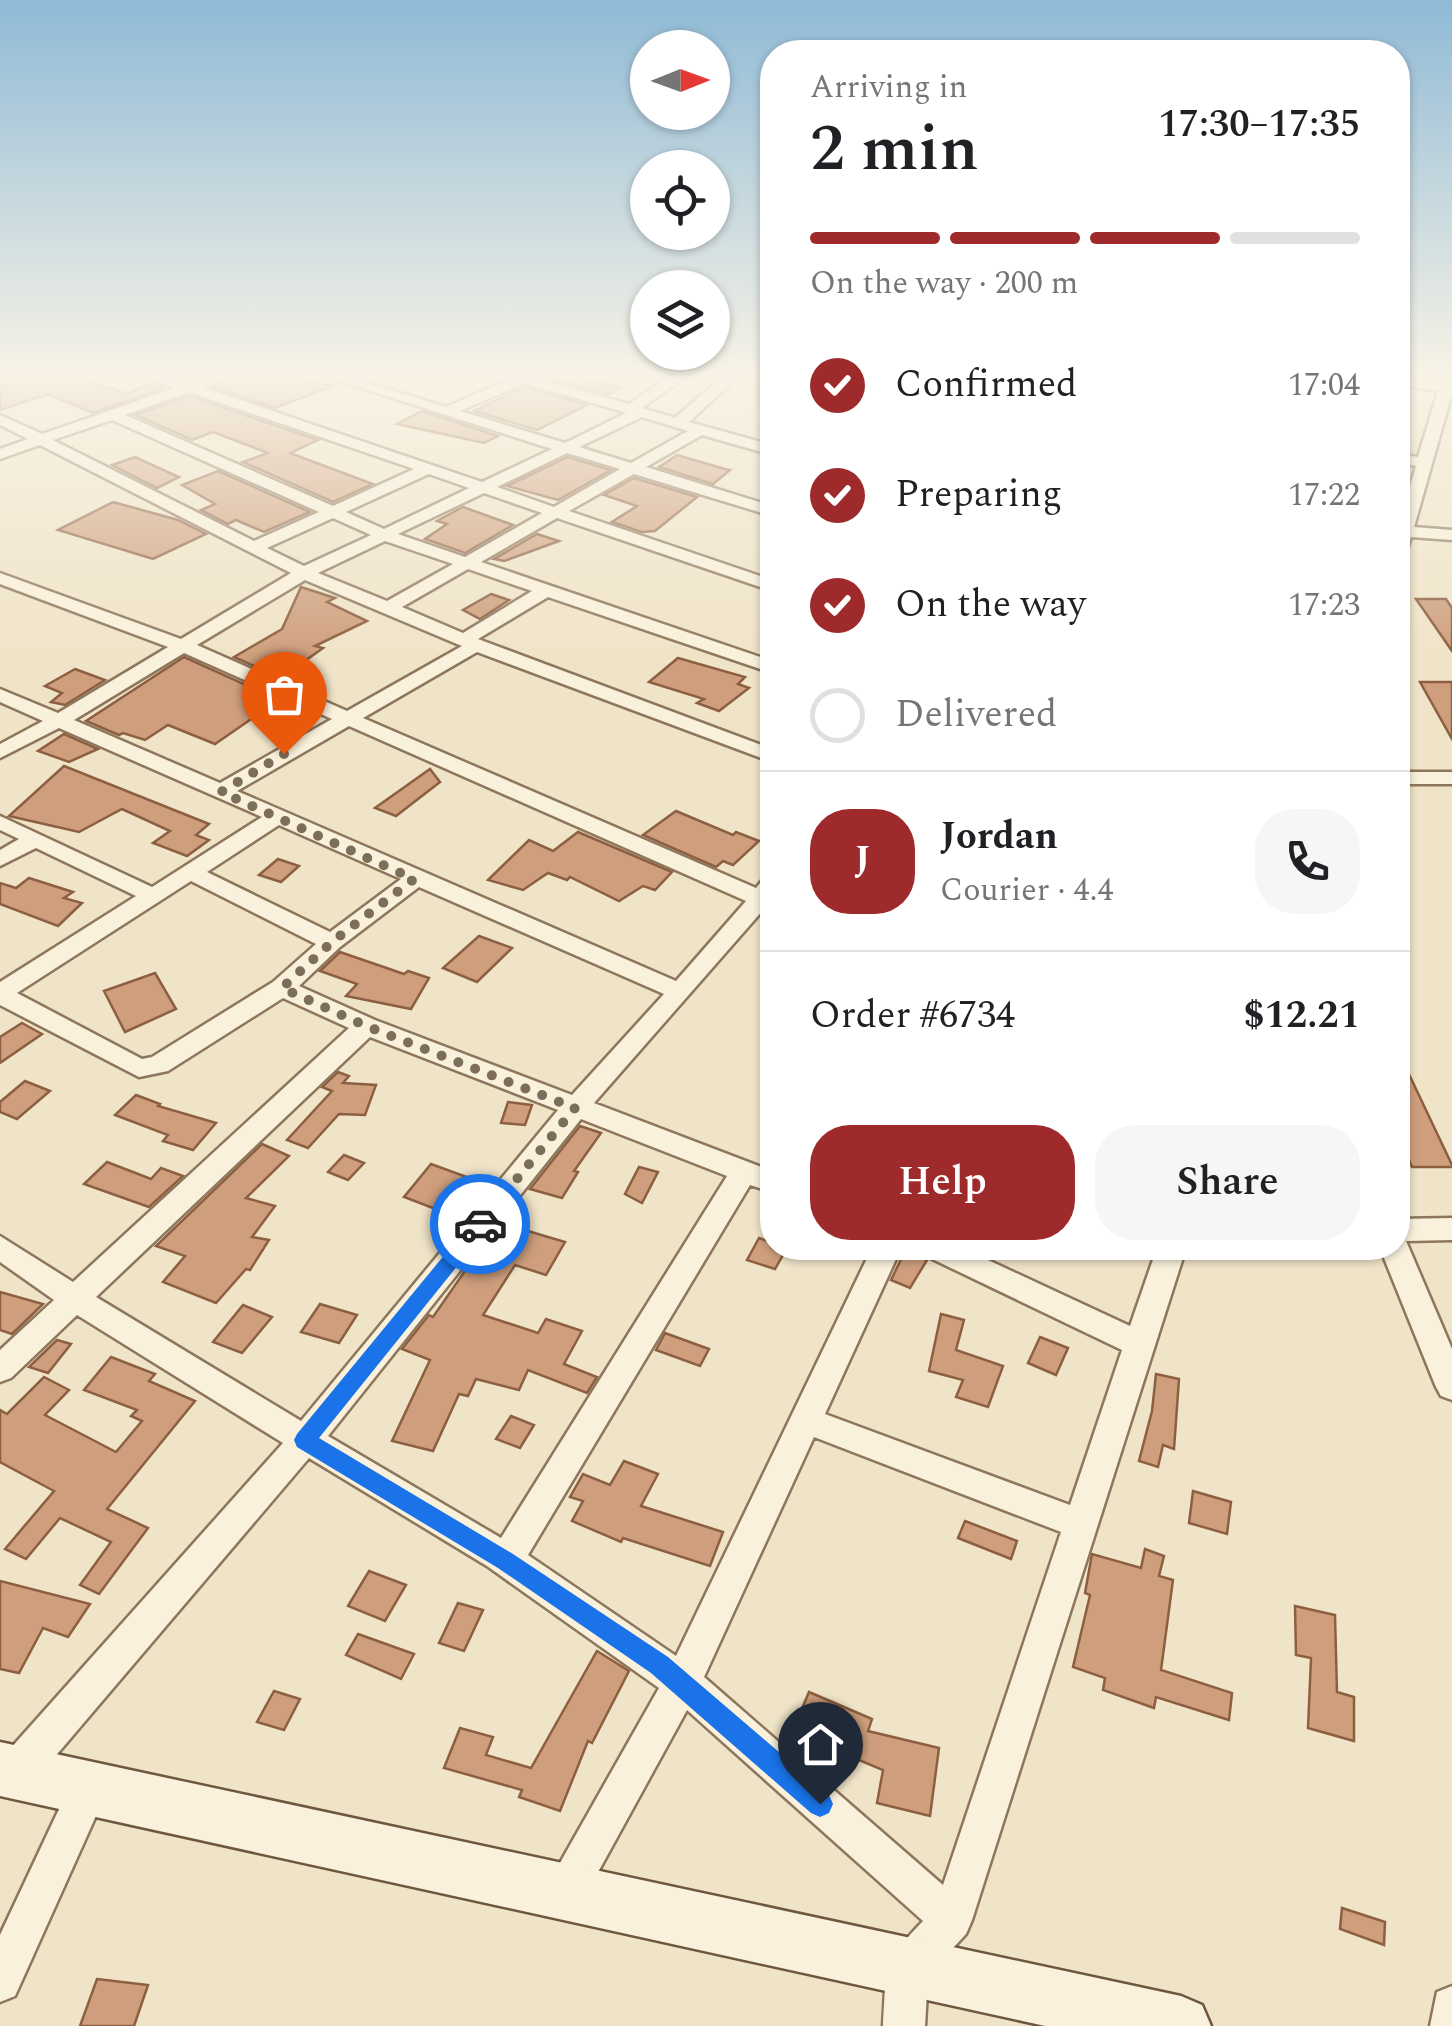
<!DOCTYPE html>
<meta charset="utf-8">
<style>
:root{--surface:#fff;--page:#f6f6f6;--text:#202124;--muted:#757577;--line:#e0e0e0;--accent:#9e2a2b}
body{margin:0;font-family:Spectral,serif;background:var(--page);color:var(--text);height:100vh;display:flex;flex-direction:column;font-size:38px;white-space:nowrap}
*{box-sizing:border-box;margin:0}
p{font-size:32px;color:var(--muted)}
.icon{flex:none;width:55px;height:55px;fill:none;stroke:currentColor;stroke-width:2;stroke-linecap:round;stroke-linejoin:round}
.map{position:relative;flex:1;overflow:hidden}
.side{position:absolute;left:760px;top:40px;width:650px;height:1220px;display:flex;flex-direction:column;background:var(--surface);border-radius:40px;box-shadow:0 2px 8px #0004}
.side>*{flex:none}
.needle{width:65px;rotate:89deg}
.controls{position:absolute;left:630px;top:30px;display:grid;gap:20px}
.controls a{display:grid;place-items:center;width:100px;height:100px;border-radius:50%;background:var(--surface);box-shadow:0 2px 8px #0004;font-size:50px}
.pin{position:absolute;display:grid;place-items:center;width:85px;height:85px;color:#fff;margin:-102px -42px;border-radius:50% 50% 50% 0;rotate:-45deg;box-shadow:0 0 10px #0007}
.pin .icon{rotate:45deg}
.courier{position:absolute;display:grid;place-items:center;width:100px;height:100px;margin:-50px;border:8px solid #1a73e8;border-radius:50%;background:#fff;color:#222;box-shadow:0 2px 12px #0007}
.headline em{font-style:normal;font-weight:600}
.headline div{display:flex;flex-direction:column-reverse}
.headline{display:flex;align-items:center;justify-content:space-between;height:170px;padding:0 50px}
h1{font-size:65px;font-weight:600;line-height:75px}
.bar{display:grid;grid-template-columns:repeat(4,1fr);gap:15px 10px;align-content:center;height:120px;padding:0 50px}
.bar i{height:12px;border-radius:8px;background:var(--line)}
.bar .current{background:var(--accent)}
.bar p{grid-column:span 4}
.line{display:flex;align-items:center;gap:25px;padding:0 50px;border-top:2px solid var(--line)}
.line div{flex:1}
.round{display:grid;place-items:center;flex:none;width:105px;height:105px;border-radius:40px;background:var(--page)}
ol{padding:0 50px;list-style:none}
li{display:flex;align-items:center;gap:30px;height:110px}
li p{margin-inline-start:auto}
li .icon{padding:10px;border-radius:50%;background:var(--accent);color:#fff;stroke-width:4}
li:last-child{color:var(--muted)}
li i{width:55px;height:55px;border:5px solid var(--line);border-radius:50%}
.button{display:flex;gap:20px;margin-top:auto;padding:20px 50px}
.button a{flex:1;height:115px;border-radius:40px;background:var(--accent);color:#fff;font-size:40px;font-weight:600;line-height:115px;text-align:center}
.button a+a{background:var(--page);color:var(--text)}
.map>svg:first-child{display:block}
.building{fill:#cf9f7d;stroke:#8d5f41;stroke-width:2.5}
.lines{fill:none;stroke-linecap:round;stroke-linejoin:round}
.street-casing{stroke:#8d765c;stroke-width:5}
.secondary-casing{stroke:#6f573f;stroke-width:5}
.street{fill:#faf1dc;fill-rule:evenodd}
.secondary{fill:#faf1dc;fill-rule:evenodd}
.route{fill:#1a73e8}
.done{stroke:#7c6e5b;stroke-width:10;stroke-dasharray:0 18}
</style>
<div class="map">
<svg width="1452" height="2026" viewBox="0 0 1452 2026">
<rect width="100%" height="100%" fill="#f0e4c8"/>
<g class="building">
<path d="M0 375H71L127 394 152 382 165 388 93 413 48 394 0 410Z"/>
<path d="M235 375H286L333 386 275 408 213 387Z"/>
<path d="M560 375H569L621 388 609 394 552 379Z"/>
<path d="M524 387 587 405 537 430 474 411Z"/>
<path d="M189 396 318 440 290 453 373 484 333 502 243 462 268 453 213 432 192 440 135 415Z"/>
<path d="M422 411 498 436 484 443 397 424Z"/>
<path d="M677 455 725 469 730 470 713 484 659 467Z"/>
<path d="M135 457 179 477 157 488 112 465Z"/>
<path d="M567 457 611 470 558 500 507 486Z"/>
<path d="M218 471 310 512 264 532 236 520 228 524 201 510 215 504 182 485Z"/>
<path d="M634 478 697 497 655 531 642 532 612 522 637 506 604 495Z"/>
<path d="M113 502 178 520 206 534 153 559 58 530Z"/>
<path d="M463 507 513 525 465 553 425 539 447 524 437 521Z"/>
<path d="M537 534 559 541 504 561 494 559Z"/>
<path d="M301 587 335 598 327 602 367 621 315 646 323 648 281 678 234 657 282 629Z"/>
<path d="M491 594 509 600 480 619 463 610Z"/>
<path d="M1416 599H1446L1452 608V651Z"/>
<path d="M184 657 279 700 215 744 168 725 145 740 123 733 119 735 86 721Z"/>
<path d="M678 658 745 677 738 684 749 688 719 711 697 703 704 699 649 682Z"/>
<path d="M75 669 105 680 65 705 51 702 62 693 45 686Z"/>
<path d="M1420 682H1452V739Z"/>
<path d="M64 734 98 749 69 762 38 751Z"/>
<path d="M64 766 209 824 196 835 209 840 187 856 153 843 170 831 122 809 79 832 9 816Z"/>
<path d="M430 769 440 782 396 816 375 808Z"/>
<path d="M676 811 733 835 736 832 759 841 733 865 723 861 716 867 643 835Z"/>
<path d="M578 832 672 872 655 890 643 886 619 901 570 877 567 880 548 873 523 890 488 880 529 840 553 851Z"/>
<path d="M278 859 299 866 281 882 259 875Z"/>
<path d="M29 878 73 892 64 898 82 903 58 926 0 904V883L16 888Z"/>
<path d="M479 936 512 948 477 982 443 968Z"/>
<path d="M340 952 404 974 408 971 429 978 411 1009 346 996 357 984 320 971Z"/>
<path d="M155 973 176 1009 125 1032 104 991Z"/>
<path d="M22 1023 42 1034 0 1063V1037Z"/>
<path d="M1398 1051 1452 1165V1167H1412L1398 1135Z"/>
<path d="M338 1072 349 1076 343 1083 376 1085 365 1115 339 1114 308 1148 287 1140 332 1091 322 1087Z"/>
<path d="M25 1081 50 1091 17 1119 0 1112V1102Z"/>
<path d="M136 1095 160 1104 158 1106 216 1123 193 1150 163 1141 168 1135 115 1115Z"/>
<path d="M508 1102 532 1105 525 1125 501 1123Z"/>
<path d="M580 1126 601 1133 574 1171 578 1172 562 1198 530 1189Z"/>
<path d="M262 1144 289 1156 246 1198 275 1206 252 1237 269 1240 250 1270 246 1269 216 1303 163 1282 185 1256 156 1246Z"/>
<path d="M344 1155 364 1163 348 1180 328 1172Z"/>
<path d="M107 1162 151 1179 161 1168 183 1176 149 1207 84 1184Z"/>
<path d="M431 1164 486 1184 465 1210 445 1202 438 1210 404 1197Z"/>
<path d="M639 1167 658 1172 642 1203 625 1194Z"/>
<path d="M528 1231 565 1242 546 1275 515 1265 483 1315 538 1333 546 1319 582 1331 564 1364 597 1377 587 1393 528 1370 519 1390 476 1379 468 1396 459 1394 433 1451 392 1441 430 1360 402 1349 429 1315 433 1317 467 1268 472 1270 493 1236 520 1244Z"/>
<path d="M759 1238 772 1243V1248H787L775 1269 747 1260Z"/>
<path d="M905 1251 927 1260 910 1288 891 1280Z"/>
<path d="M0 1292 43 1304 12 1334 0 1330Z"/>
<path d="M320 1304 357 1315 339 1343 301 1332Z"/>
<path d="M243 1305 272 1317 242 1353 213 1342Z"/>
<path d="M941 1314 964 1320 956 1350 1003 1366 988 1407 956 1397 963 1380 929 1371Z"/>
<path d="M665 1333 709 1349 700 1366 656 1350Z"/>
<path d="M1040 1337 1068 1348 1056 1375 1028 1363Z"/>
<path d="M57 1340 71 1344 48 1373 29 1367Z"/>
<path d="M111 1357 155 1374 149 1381 195 1401 107 1509 148 1528 99 1594 80 1585 111 1542 60 1518 26 1559 5 1549 54 1491 0 1462V1410L7 1414 44 1377 69 1390 45 1415 116 1452 142 1421 131 1416 137 1410 84 1390Z"/>
<path d="M1156 1374 1179 1379 1174 1449 1163 1445 1158 1467 1139 1461 1152 1411Z"/>
<path d="M511 1416 534 1425 520 1448 496 1439Z"/>
<path d="M624 1461 658 1474 641 1506 723 1532 710 1566 623 1538 621 1542 572 1521 583 1501 570 1497 583 1474 610 1485Z"/>
<path d="M1193 1491 1231 1502 1227 1534 1189 1523Z"/>
<path d="M965 1521 1017 1541 1011 1559 958 1538Z"/>
<path d="M1145 1549 1164 1556 1159 1576 1173 1580 1161 1670 1232 1693 1229 1720 1156 1697 1154 1708 1103 1690 1105 1678 1073 1667 1090 1595 1085 1593 1092 1554 1141 1568Z"/>
<path d="M369 1571 406 1585 385 1621 348 1606Z"/>
<path d="M0 1581 90 1604 68 1637 43 1628 19 1673 0 1669Z"/>
<path d="M458 1603 483 1610 464 1651 439 1643Z"/>
<path d="M1295 1606 1335 1615 1337 1692 1354 1697V1741L1308 1728 1311 1658 1296 1655Z"/>
<path d="M358 1634 414 1654 401 1679 346 1655Z"/>
<path d="M597 1651 629 1671 592 1743 588 1741 560 1811 519 1797 522 1790 444 1768 460 1728 493 1737 486 1755 531 1768Z"/>
<path d="M274 1691 300 1699 284 1730 257 1722Z"/>
<path d="M809 1692 872 1719 868 1731 939 1748 930 1816 877 1803 883 1770 792 1732Z"/>
<path d="M1342 1908 1385 1922 1384 1945 1340 1929Z"/>
<path d="M97 1979 148 1985 134 2026H80Z"/>
</g>
<g class="lines">
<g class="street-casing">
<g id="street">
<path d="M145 375C160 375 174 382 188 383 201 383 216 375 231 375L202 387 482 482 552 449 321 375H342L446 407 510 379 503 375H524L629 404 672 375H688L642 408 675 418 725 375H740L689 422 772 445V455L702 435 646 467 772 506V516L634 474 569 511 772 580V591L557 518 481 562 772 661V673L548 597 478 639 772 749V762L477 652 363 718 756 888 764 878 772 876V911L764 909 594 1103 772 1171V1192L750 1185 528 1555 676 1656 872 1248H901L825 1414 1070 1505 1122 1350 926 1256 921 1248H962L1130 1326 1157 1248H1186L972 1920 966 1934 928 1975 925 2026H883C887 1968 881 1964 923 1921L687 1710 580 1905 566 1911 552 1905 546 1891 552 1877 659 1688 487 1566 309 1458 30 1786 16 1791 2 1786V1758L283 1443 77 1315 11 1378 0 1382V1350L54 1300 0 1262V1236L73 1282 349 1028 283 998 168 1071 139 1077 0 1005V982L136 896 36 848 0 866V850L19 839 0 830V816L152 887 262 817 59 728 0 758V744L43 721 0 702V689L58 713 168 647 0 584V573L181 639 291 573 40 445 0 459V449L28 439 0 425V415L42 434 175 388ZM524 383 624 412 626 413 565 443 460 411ZM189 392 414 469 333 506 125 415ZM642 417 688 431 631 463 579 447ZM112 420 319 512 254 541 53 440ZM567 453 620 469 554 507 497 487ZM429 474 469 488 384 529 346 512ZM484 493 542 513 465 557 398 534ZM333 518 371 535 304 566 267 548ZM385 541 453 564 387 601 318 573ZM468 569 532 591 463 633 402 607ZM305 580 457 644 462 646 347 711 197 645ZM184 653 332 719 220 783 74 720ZM349 726 746 901 676 981 237 791ZM279 825 401 879 330 932 207 872ZM191 881 316 944 273 982 152 1057 142 1059 17 993ZM419 887 664 994 572 1095 375 1020 299 986 340 947ZM370 1037 558 1110 301 1421 96 1297ZM581 1119 727 1176 501 1538 328 1436ZM814 1437 1061 1532 943 1885 704 1677Z"/>
<path d="M1443 375H1452V393L1414 527 1452 530V540L1411 537 1406 553 1398 558V527L1416 466 1398 462V454L1418 457 1438 391 1398 385V377L1441 383Z"/>
<rect x="1398" y="772" width="54" height="12"/>
<path d="M1452 1218V1240L1406 1241 1452 1349V1400L1441 1396 1436 1387 1380 1248H1398V1219Z"/>
<path d="M89 1770 103 1775 108 1789 15 1996 0 2002V1935L75 1775Z"/>
<path d="M1452 1986V2026H1430L1437 1992Z"/>
</g>
</g>
<g class="secondary-casing">
<path id="secondary" d="M0 1742 1181 1996 1202 2005 1211 2026H1045L0 1796Z"/>
</g>
<use href="#street" class="street"/>
<use href="#secondary" class="secondary"/>
</g>
<linearGradient id="sky" x2="0" y2="1"><stop stop-color="#8fbad6"/><stop offset="0.57" stop-color="#f8f3e6"/><stop offset="1" stop-color="#f8f3e6" stop-opacity="0"/></linearGradient>
<rect width="1452" height="658" fill="url(#sky)"/>
<path class="route" d="M480 1217 487 1219V1229L319 1438 513 1554 668 1657 829 1795 833 1804 829 1813 820 1817 811 1813 651 1673 498 1568 297 1447 294 1440 297 1434 474 1219Z"/>
<g class="lines">
<path class="done" d="M284 754 221 792 414 879 332 942 282 988 366 1026 575 1108 480 1224"/>
</g>
</svg>
<div class="controls">
<a><svg class="needle" viewBox="-14 -14 28 28"><path d="M0-13l5 13h-10z" fill="#e53935"/><path d="M0 13l5-13h-10z" fill="#757577"/></svg></a>
<a><svg class="icon" aria-label="locate" viewBox="0 0 24 24"><circle cx="12" cy="12" r="6"/><path d="M12 2v4M12 18v4M2 12h4M18 12h4"/></svg></a>
<a><svg class="icon" aria-label="layers" viewBox="0 0 24 24"><path d="M12 4l9 5-9 5-9-5zM3 14l9 5 9-5"/></svg></a>
</div>
<div class="pin" style="left:284px;top:754px;background:#ea580c"><svg class="icon" aria-label="bag" viewBox="0 0 24 24"><path d="M5 8h14l-1 12H6zM9 8a3 3 0 0 1 6 0"/></svg></div>
<div class="pin" style="left:820px;top:1804px;background:#1f2937"><svg class="icon" aria-label="home" viewBox="0 0 24 24"><path d="M3 11l9-7 9 7M6 9v11h12V9"/></svg></div>
<div class="courier" style="left:480px;top:1224px"><svg class="icon" aria-label="car" viewBox="0 0 24 24"><path d="M5 17H2v-5l4-1 3-4h7l3 4 3 1v5h-3M9 17h6M6 11h13"/><circle cx="7" cy="17" r="2"/><circle cx="17" cy="17" r="2"/></svg></div>
<section class="side">
<div class="headline"><div><h1>2 min</h1><p>Arriving in</p></div><em>17:30–17:35</em></div>
<div class="bar"><i class="current"></i><i class="current"></i><i class="current"></i><i></i><p>On the way · 200 m</p></div>
<ol>
<li><svg class="icon" aria-label="check" viewBox="0 0 24 24"><path d="M5 12l5 5 9-10"/></svg>Confirmed<p>17:04</p></li>
<li><svg class="icon" aria-label="check" viewBox="0 0 24 24"><path d="M5 12l5 5 9-10"/></svg>Preparing<p>17:22</p></li>
<li><svg class="icon" aria-label="check" viewBox="0 0 24 24"><path d="M5 12l5 5 9-10"/></svg>On the way<p>17:23</p></li>
<li><i></i>Delivered</li>
</ol>
<div class="line" style="height:180px"><b class="round" style="background:var(--accent);color:#fff">J</b><div><b>Jordan</b><p>Courier · 4.4</p></div><a class="round"><svg class="icon" aria-label="phone" viewBox="0 0 24 24"><path d="M5 4h4l2 5-3 2q2 4 5 5l2-3 5 2v4C11 20 4 13 5 4z"/></svg></a></div>
<div class="line" style="height:130px"><div>Order #6734</div><b>$12.21</b></div>
<div class="button"><a>Help</a><a>Share</a></div>
</section>
</div>
